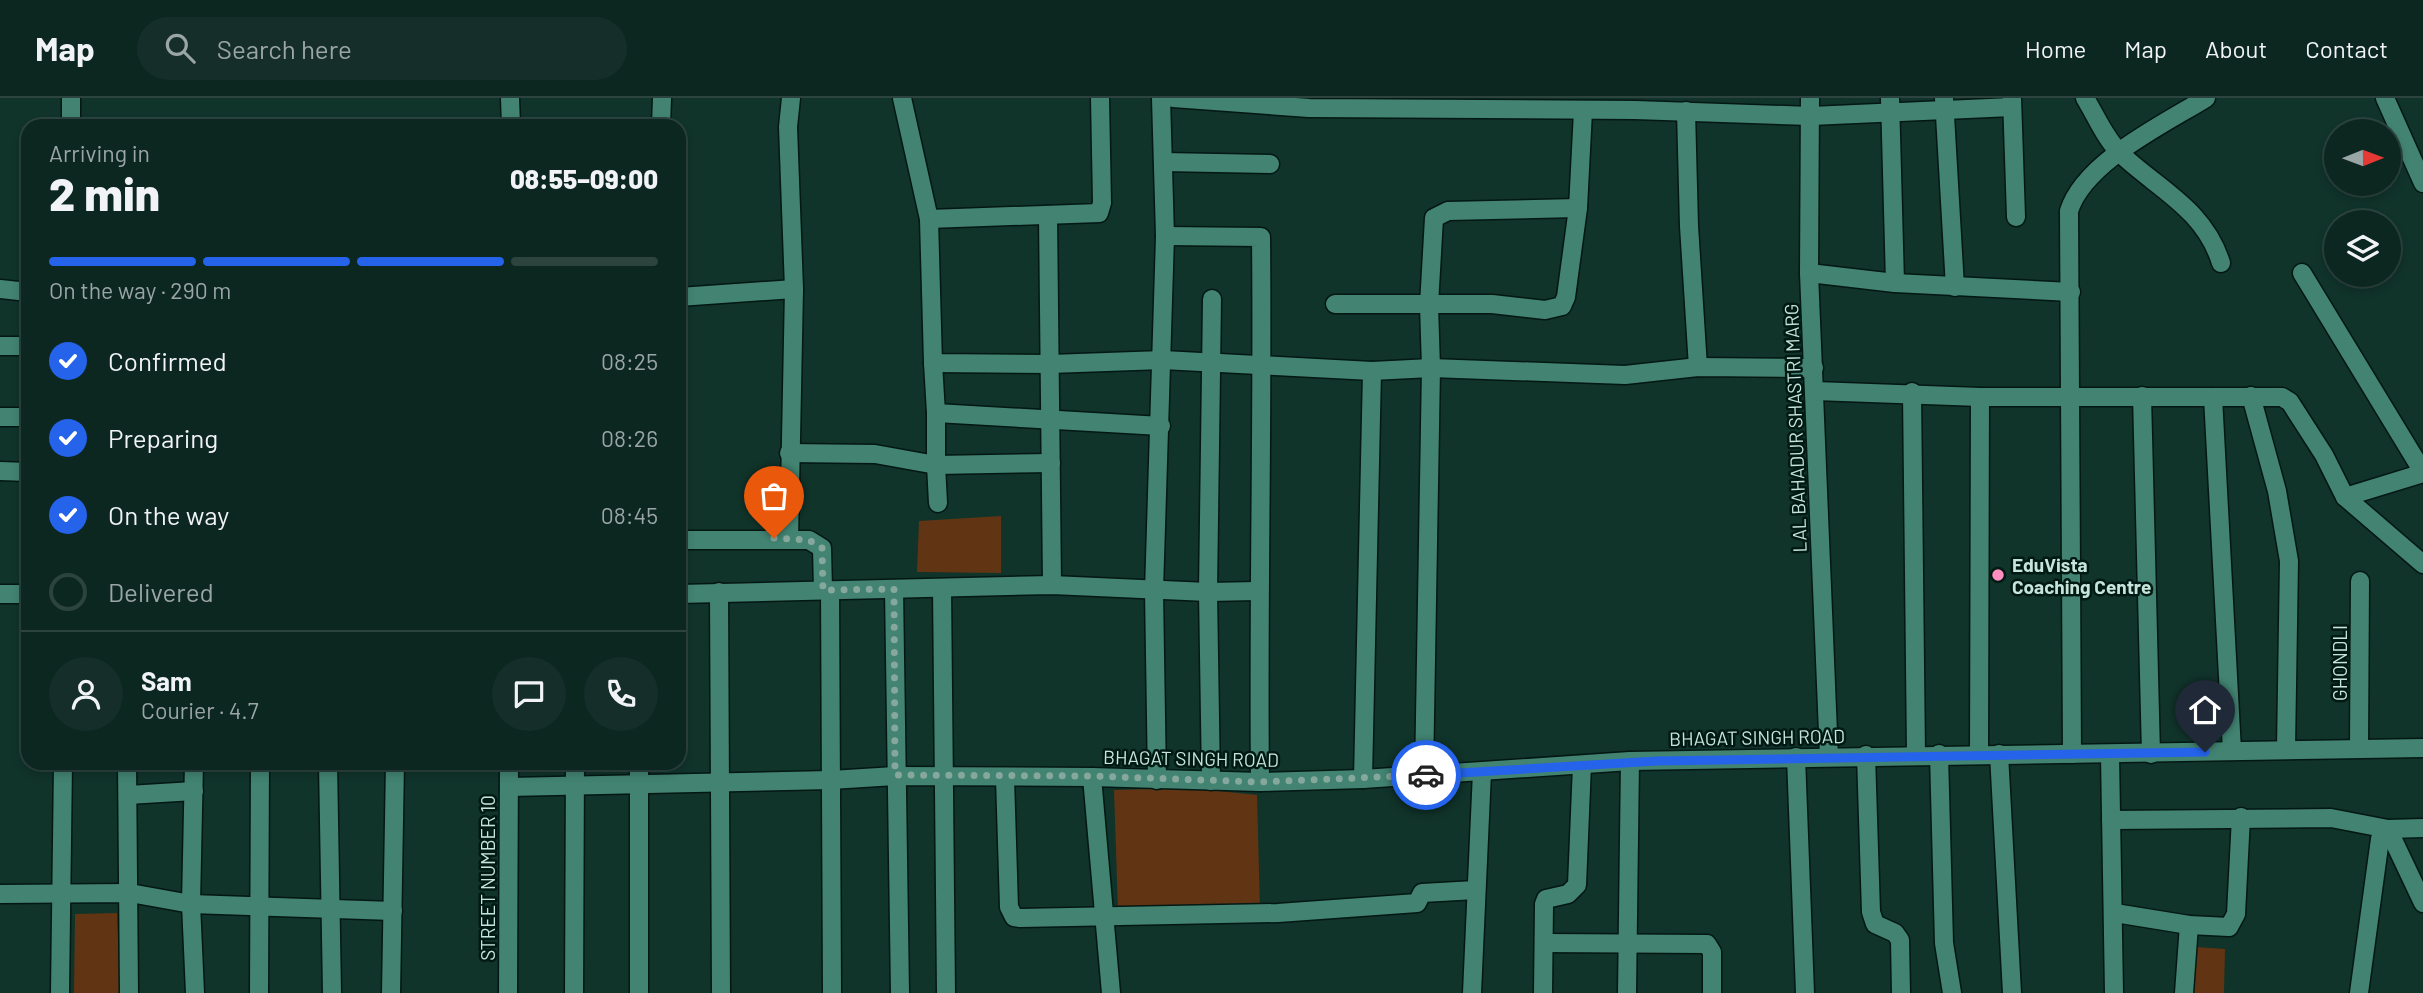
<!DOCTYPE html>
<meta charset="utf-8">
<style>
:root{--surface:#0c2620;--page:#152e29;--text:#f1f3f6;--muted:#9aa5a5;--line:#2c433e;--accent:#2563eb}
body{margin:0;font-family:Barlow,sans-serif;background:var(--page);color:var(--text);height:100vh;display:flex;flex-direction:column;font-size:26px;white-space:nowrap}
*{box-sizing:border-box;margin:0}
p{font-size:23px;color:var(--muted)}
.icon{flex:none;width:38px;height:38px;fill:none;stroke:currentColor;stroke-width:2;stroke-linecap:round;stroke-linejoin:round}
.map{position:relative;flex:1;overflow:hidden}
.details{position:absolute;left:21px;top:21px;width:665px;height:651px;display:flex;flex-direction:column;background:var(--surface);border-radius:21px;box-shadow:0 4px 10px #0003,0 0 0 2px var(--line)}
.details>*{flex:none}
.needle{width:46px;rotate:89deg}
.fabs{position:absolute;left:2324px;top:21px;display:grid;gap:14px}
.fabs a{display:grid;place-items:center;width:77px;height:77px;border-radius:50%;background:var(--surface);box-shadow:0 4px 10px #0003,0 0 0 2px var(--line);font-size:35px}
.pin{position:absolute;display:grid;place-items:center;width:60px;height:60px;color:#fff;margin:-72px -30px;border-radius:50% 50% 50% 0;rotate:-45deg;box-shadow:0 0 7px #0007}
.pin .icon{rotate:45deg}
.courier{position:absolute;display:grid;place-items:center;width:70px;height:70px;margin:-35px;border:5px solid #2563eb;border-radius:50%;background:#fff;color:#222;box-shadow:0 2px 9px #0007}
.overview em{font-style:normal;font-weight:800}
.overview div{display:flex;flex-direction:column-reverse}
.overview{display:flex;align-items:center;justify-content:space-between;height:119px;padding:0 28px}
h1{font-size:46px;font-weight:800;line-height:52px}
.bar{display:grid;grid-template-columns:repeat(4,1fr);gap:10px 7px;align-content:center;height:84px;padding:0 28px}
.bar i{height:9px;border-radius:5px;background:var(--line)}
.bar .current{background:var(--accent)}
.bar p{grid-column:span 4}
.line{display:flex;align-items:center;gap:18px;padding:0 28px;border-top:2px solid var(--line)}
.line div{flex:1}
.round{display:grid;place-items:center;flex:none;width:74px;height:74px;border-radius:37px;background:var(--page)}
ol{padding:0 28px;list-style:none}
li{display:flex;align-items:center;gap:21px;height:77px}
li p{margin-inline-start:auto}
li .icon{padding:7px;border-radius:50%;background:var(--accent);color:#fff;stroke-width:4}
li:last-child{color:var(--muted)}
li i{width:38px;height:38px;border:4px solid var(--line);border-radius:50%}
header{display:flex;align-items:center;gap:42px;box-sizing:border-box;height:98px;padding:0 35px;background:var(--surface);border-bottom:2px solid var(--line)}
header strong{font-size:33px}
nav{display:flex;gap:38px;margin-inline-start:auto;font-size:24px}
.search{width:490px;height:63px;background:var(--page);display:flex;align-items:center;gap:18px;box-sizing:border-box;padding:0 24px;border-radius:38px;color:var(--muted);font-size:26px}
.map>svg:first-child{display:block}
.green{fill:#613514}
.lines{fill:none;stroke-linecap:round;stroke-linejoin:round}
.minor-casing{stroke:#041813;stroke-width:21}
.minor{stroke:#428371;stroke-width:18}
.done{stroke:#86a79c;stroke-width:7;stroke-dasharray:0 12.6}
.route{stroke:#2563eb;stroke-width:9}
.poi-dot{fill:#fd8ebe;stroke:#001913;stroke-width:2.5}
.labels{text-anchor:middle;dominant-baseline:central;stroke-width:5;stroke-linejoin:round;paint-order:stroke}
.street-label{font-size:19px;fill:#c5e5da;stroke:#001913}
.poi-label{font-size:19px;font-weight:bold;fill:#c5e5da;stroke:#001913;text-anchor:start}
</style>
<header>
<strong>Map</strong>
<div class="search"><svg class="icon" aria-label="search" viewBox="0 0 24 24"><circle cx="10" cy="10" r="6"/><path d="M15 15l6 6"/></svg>Search here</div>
<nav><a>Home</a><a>Map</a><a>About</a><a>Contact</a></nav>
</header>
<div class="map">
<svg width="2423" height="895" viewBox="0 0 2423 895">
<rect width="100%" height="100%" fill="#10332a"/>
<g class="green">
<path d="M1001 418V475L917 474 919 423Z"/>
<path d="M1189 690 1257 697 1260 812 1118 813 1114 692Z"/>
<path d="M117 815 120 895H74L75 816Z"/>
<path d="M2196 849 2225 851 2224 895H2194Z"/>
</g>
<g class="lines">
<g class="minor-casing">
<g id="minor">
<path d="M510 0 511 28"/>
<path d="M902 0 929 121 1099 115 1102 105 1100 0"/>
<path d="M1173 0 1309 10 1635 12 1811 18 2012 9"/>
<path d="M1810 0 1809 175 1829 659"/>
<path d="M1890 0 1895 185"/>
<path d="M1944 0 1955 189"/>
<path d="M2012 0 2016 119"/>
<path d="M2085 0C2096 18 2105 40 2120 55 2156 90 2204 110 2221 165"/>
<path d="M2385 0 2423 85"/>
<path d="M1686 13 1689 128 1698 269"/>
<path d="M71 28V0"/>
<path d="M661 28 662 0"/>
<path d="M1163 64 1270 66"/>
<path d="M1048 117 1052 487"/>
<path d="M929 121 933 265 1050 266 1163 262 1372 273 1431 270 1625 277 1698 269 1814 270"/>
<path d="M1165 138 1261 139C1263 321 1258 502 1260 684"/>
<path d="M1809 175 1895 185 2071 194"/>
<path d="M2302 175 2423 374"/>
<path d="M0 191 28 194"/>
<path d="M679 199 794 191"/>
<path d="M1335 206H1492L1545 212 1562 208 1566 199 1578 110 1583 13"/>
<path d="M0 248H28"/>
<path d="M933 265 936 315 1161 328"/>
<path d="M1815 293 1980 299H2282L2290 304 2324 357 2345 399 2423 466"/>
<path d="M1912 294 1916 657"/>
<path d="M2142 298 2151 656"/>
<path d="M2251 298 2277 393 2289 463 2286 650"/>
<path d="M2213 299 2232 653"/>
<path d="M936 315V367L1051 365"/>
<path d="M0 319H28"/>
<path d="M789 355 875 356 936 367 938 405"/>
<path d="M0 373 28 374"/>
<path d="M2345 399 2423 375"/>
<path d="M789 441 794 191 788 29 791 0"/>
<path d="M679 442H809L822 450 823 492"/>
<path d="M942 490 946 895"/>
<path d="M894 491 900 895"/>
<path d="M830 492 832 895"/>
<path d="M719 494 721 895"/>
<path d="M0 496H28"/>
<path d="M679 496 1052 487 1208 494 1257 493"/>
<path d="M2359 648 2360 483"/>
<path d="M1939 656 1944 845 1952 895"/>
<path d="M1999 656 2012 895"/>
<path d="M2072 656 2069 113C2084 64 2164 26 2206 0"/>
<path d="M1866 657 1871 814 1875 826 1895 835 1900 842 1901 895"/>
<path d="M1979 657 1980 299"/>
<path d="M2110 657 2114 895"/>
<path d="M1796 659 1805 895"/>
<path d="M127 665 129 895"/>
<path d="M194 665 191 806 195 895"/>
<path d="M328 665 332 895"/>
<path d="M639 665V895"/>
<path d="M1424 677 1431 270 1429 207 1434 120 1448 113 1578 110"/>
<path d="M1092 679 1111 895"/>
<path d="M1005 680 1009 809 1014 819 1020 820 1278 815 1417 805 1422 795 1476 792"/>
<path d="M1363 681 1372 273"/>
<path d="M1157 682 1154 493 1165 138 1161 0"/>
<path d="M1211 683 1208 494 1212 201"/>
<path d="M509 689 831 682 895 678 1092 679 1260 684 1363 681 1630 663 2423 650"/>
<path d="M128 697 194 693"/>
<path d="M2111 722 2331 720 2388 731 2423 805"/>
<path d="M0 796 130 795 191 806 393 813"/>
<path d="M2115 815 2189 827 2229 829 2236 816 2241 719"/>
<path d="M1544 845 1707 846 1712 854V895"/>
<path d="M60 895 63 665"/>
<path d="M259 895 260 665"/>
<path d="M391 895 395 665"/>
<path d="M508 895 509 665"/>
<path d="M574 895 575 665"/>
<path d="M1472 895 1482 674"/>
<path d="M1543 895 1544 806 1546 801 1568 796 1577 787 1582 667"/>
<path d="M1627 895 1630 663"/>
<path d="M2184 895 2189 827"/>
<path d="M2359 895 2380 741 2388 731 2423 730"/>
</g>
</g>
<use href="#minor" class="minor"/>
</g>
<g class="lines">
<path class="done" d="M774 440 809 442 822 450 823 492 894 491 895 677 1092 678 1260 684 1426 677"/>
<path class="route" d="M1426 677 1657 663 2205 654"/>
</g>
<circle class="poi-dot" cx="1998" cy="477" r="7"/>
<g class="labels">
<g class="street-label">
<text transform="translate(1795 330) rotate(-92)">LAL BAHADUR SHASTRI MARG</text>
<text transform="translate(2339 565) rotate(-90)">GHONDLI</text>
<text transform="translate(1757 639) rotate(-1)">BHAGAT SINGH ROAD</text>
<text transform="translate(1191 660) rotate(1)">BHAGAT SINGH ROAD</text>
<text transform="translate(487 780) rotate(-90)">STREET NUMBER 10</text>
</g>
<g class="poi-label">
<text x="2012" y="466">EduVista<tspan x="2012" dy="22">Coaching Centre</tspan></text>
</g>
</g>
</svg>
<div class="fabs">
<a><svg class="needle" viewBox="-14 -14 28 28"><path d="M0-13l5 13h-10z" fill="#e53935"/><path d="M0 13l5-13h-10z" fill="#9aa5a5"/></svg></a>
<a><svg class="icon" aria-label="layers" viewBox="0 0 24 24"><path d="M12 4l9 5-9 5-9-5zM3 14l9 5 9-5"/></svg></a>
</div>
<div class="pin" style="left:774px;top:440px;background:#ea580c"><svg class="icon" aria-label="bag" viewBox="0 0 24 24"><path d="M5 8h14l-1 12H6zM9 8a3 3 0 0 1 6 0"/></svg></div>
<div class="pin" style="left:2205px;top:654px;background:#1f2937"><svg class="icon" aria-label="home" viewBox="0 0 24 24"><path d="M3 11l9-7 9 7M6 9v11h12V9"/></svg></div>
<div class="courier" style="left:1426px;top:677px"><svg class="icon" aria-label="car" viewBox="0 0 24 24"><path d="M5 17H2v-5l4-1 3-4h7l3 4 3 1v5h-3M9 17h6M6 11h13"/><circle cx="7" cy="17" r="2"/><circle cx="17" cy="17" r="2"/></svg></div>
<section class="details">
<div class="overview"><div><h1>2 min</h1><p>Arriving in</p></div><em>08:55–09:00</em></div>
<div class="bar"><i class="current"></i><i class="current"></i><i class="current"></i><i></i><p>On the way · 290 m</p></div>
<ol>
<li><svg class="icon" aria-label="check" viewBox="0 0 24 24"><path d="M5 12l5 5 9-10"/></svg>Confirmed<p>08:25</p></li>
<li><svg class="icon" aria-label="check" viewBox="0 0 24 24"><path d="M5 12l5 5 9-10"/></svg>Preparing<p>08:26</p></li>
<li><svg class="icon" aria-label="check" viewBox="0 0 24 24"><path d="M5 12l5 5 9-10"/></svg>On the way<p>08:45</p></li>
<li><i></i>Delivered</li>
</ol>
<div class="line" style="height:126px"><a class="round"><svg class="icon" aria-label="person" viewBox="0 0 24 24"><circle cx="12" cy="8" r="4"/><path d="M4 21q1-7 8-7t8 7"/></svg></a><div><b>Sam</b><p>Courier · 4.7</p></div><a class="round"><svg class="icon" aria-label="chat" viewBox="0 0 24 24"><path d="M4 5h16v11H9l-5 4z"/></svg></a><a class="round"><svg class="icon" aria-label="phone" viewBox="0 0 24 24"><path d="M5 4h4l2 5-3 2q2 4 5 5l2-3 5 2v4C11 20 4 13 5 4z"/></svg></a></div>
</section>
</div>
